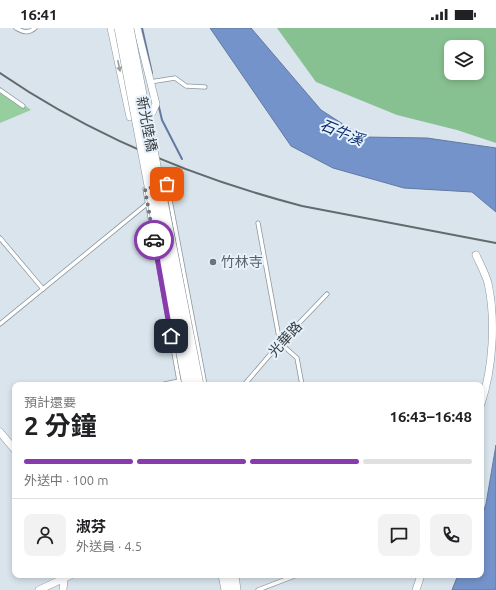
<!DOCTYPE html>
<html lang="zh-TW">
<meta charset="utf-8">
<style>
:root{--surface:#fff;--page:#f2f2f2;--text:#202124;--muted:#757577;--line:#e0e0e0;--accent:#873bac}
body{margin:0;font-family:Ubuntu,"Noto Sans TC",sans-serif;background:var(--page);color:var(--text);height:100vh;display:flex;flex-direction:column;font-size:15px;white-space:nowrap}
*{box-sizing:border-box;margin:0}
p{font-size:13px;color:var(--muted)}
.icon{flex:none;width:22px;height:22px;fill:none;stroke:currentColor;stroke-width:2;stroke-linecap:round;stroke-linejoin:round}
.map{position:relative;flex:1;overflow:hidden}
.side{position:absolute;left:12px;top:354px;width:472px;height:196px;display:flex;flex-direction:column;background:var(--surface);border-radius:8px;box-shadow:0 2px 6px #0003}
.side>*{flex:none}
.tools{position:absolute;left:444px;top:12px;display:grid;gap:8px}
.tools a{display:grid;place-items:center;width:40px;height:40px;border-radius:8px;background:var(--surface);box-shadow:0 2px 6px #0003;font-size:20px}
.pin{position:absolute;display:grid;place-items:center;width:34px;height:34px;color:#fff;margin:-17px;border-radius:8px;box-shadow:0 2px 6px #0006}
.courier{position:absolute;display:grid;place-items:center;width:40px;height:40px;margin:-20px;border:3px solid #873bac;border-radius:50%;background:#fff;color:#222;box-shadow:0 1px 5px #0007}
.summary em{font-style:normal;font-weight:700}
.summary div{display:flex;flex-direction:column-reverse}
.summary{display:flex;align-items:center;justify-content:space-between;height:68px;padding:0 12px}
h1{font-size:26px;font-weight:700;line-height:30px}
.bar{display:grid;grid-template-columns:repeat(4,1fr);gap:6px 4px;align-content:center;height:48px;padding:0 12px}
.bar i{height:5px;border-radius:3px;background:var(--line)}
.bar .selected{background:var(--accent)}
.bar p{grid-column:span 4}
.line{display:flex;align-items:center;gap:10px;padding:0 12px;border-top:1px solid var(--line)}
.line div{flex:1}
.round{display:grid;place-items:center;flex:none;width:42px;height:42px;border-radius:8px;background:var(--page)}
.status{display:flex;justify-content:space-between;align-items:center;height:28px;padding:0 20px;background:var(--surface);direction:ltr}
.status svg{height:11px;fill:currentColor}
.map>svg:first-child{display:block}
.green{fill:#97cea0}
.forest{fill:#88c191;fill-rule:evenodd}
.water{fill:#7493ca;stroke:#6279a0}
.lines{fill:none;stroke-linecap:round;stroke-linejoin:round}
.stream{stroke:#6279a0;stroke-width:2}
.service-casing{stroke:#8c969e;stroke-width:5}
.minor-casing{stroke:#8c969e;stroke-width:8}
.primary-casing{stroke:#8c969e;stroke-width:12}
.service{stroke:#fff;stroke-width:3.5}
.minor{stroke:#fff;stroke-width:7}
.primary{stroke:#fff;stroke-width:11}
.rail{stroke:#636a6e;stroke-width:2}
.primary-bridge-casing{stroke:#8c969e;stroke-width:12;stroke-linecap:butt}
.primary-bridge{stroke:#fff;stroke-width:11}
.oneway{fill:#9b9e9f}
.done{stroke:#70777c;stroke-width:4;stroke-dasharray:0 7.2}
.route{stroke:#873bac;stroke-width:5}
.worship-dot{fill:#6b7280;stroke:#e6f1fa;stroke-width:1.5}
.labels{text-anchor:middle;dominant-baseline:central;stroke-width:4;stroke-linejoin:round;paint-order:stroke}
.street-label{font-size:14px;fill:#373c3f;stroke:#e6f1fa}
.worship-label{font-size:14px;fill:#5b616d;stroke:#e6f1fa;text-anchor:start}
.water-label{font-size:15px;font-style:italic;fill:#082869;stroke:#e6f1fa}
</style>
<div class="status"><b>16:41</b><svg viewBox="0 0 49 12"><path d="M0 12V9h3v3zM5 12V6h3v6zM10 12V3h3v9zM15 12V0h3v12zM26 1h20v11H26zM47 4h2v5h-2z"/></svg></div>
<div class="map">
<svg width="496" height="562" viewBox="0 0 496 562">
<rect width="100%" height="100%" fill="#d9e4ec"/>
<path class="green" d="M0 59 31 82 0 95Z"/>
<path class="forest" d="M277 0H496V115L457 102 397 87 316 54ZM451 19H477V45H451Z"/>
<g class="water">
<path d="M210 0H251L321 82 363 109 427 110 496 120V184L472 164 404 160 333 140 291 118Z"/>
<path d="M496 417V559L495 562H452L458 547H481V490L486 476Z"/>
</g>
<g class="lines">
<g class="stream">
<path d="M142 0 152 45"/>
<path d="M158 75 162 92 182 131"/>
</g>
<g class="service-casing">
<g id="service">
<path d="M16 0C23 4 28 6 35 0"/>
<path d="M150 54 175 50 186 58 205 59"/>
<path d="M0 62 23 78"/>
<path d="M160 157 167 156 205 357"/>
<path d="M149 160 145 161 179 353"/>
<path d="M258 195 280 315 297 330 302 357"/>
<path d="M0 210 43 261"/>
<path d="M0 296 148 175"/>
<path d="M160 357 179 353 180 357"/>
<path d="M244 357 280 315 327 266"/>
<path d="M258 562 297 547"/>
</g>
</g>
<g class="minor-casing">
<g id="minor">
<path d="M111 0 130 89 152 85 156 76 137 0"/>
<path d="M476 227C480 236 485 245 488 255 496 292 493 340 481 376"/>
<path d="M0 404 15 422"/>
<path d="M39 562 71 547"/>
<path d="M63 562 64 551"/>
<path d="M416 562 421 547"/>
</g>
</g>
<g class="primary-casing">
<g id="primary">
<path d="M224 547 227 562"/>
<path d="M233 547 235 562"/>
</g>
</g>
<use href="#service" class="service"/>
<use href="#minor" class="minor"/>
<use href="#primary" class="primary"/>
<path class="rail" d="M0 45C92 108 195 150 302 178L496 215"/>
<g class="primary-bridge-casing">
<g id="primary-bridge">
<path d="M120 0 188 357"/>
<path d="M128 0 198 357"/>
</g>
</g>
<use href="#primary-bridge" class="primary-bridge"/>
</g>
<defs><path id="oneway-solid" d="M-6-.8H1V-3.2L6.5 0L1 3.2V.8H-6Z"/></defs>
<use class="oneway" href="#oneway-solid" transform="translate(119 38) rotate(78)"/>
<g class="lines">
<path class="done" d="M154 212 145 161 167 156"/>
<path class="route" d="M154 212 171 308"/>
</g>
<circle class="worship-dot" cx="213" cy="234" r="4"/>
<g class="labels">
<g class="street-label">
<text transform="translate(147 96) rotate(79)">新光陸橋</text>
<text transform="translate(285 311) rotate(-48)">光華路</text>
</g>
<g class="worship-label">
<text x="221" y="234">竹林寺</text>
</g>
<g class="water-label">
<text transform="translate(342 104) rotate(22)">石牛溪</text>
</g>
</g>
</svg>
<div class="tools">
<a><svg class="icon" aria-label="layers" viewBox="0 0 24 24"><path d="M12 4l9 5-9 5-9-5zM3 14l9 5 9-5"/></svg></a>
</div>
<div class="pin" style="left:167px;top:156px;background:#ea580c"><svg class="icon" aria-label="bag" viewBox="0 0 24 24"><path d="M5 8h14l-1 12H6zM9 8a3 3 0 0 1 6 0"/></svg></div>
<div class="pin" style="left:171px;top:308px;background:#1f2937"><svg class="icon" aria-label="home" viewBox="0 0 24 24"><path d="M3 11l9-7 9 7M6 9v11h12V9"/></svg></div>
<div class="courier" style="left:154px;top:212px"><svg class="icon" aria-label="car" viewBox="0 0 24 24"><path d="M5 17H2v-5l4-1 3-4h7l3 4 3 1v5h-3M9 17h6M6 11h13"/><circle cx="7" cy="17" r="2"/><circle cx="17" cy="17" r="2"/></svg></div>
<section class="side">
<div class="summary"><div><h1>2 分鐘</h1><p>預計還要</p></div><em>16:43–16:48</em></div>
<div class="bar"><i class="selected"></i><i class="selected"></i><i class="selected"></i><i></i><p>外送中 · 100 m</p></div>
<div class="line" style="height:72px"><a class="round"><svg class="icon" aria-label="person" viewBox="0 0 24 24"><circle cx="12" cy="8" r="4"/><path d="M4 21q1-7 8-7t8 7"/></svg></a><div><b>淑芬</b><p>外送員 · 4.5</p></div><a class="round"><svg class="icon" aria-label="chat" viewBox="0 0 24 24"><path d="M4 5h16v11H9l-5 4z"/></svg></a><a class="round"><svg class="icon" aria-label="phone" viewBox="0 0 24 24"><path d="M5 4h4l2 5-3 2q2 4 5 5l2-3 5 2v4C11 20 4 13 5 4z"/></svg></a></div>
</section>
</div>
